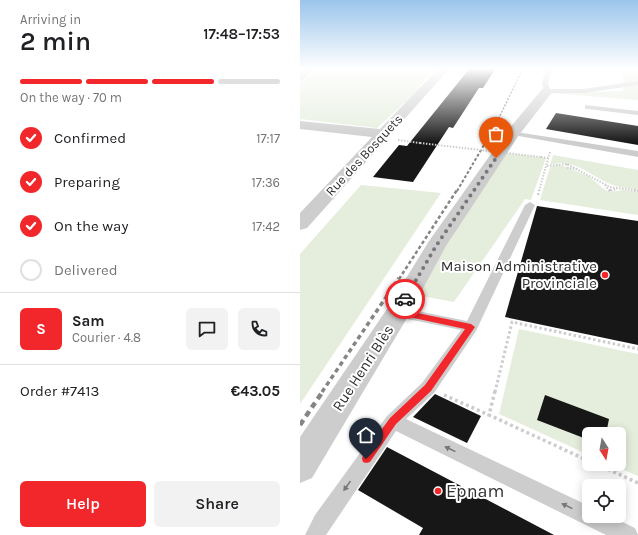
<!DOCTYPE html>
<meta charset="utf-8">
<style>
:root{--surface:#fff;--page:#f2f2f2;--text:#202124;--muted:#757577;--line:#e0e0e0;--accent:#f2272c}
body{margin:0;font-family:Karla,sans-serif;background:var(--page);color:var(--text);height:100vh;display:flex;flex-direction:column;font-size:15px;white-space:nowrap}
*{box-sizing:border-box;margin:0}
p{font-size:13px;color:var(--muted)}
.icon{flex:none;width:22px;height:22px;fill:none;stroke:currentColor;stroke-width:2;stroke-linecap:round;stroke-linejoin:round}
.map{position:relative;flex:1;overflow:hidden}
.drawer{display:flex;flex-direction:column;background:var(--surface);width:300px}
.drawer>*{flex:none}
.needle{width:26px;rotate:169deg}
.tools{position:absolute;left:282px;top:427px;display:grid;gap:8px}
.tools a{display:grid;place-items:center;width:44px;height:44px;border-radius:6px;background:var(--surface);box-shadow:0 2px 10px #0003;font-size:20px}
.pin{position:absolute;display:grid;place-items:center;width:34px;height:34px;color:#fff;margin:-41px -17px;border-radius:50% 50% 50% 0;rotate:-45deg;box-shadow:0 0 4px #0007}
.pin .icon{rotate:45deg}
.courier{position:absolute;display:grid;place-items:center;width:40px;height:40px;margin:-20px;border:3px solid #f2272c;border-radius:50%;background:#fff;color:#222;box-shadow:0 1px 5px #0007}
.headline em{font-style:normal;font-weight:600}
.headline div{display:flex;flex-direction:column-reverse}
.headline{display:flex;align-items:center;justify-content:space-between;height:68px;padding:0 20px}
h1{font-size:26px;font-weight:600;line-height:30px}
.bar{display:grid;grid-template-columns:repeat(4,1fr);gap:6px 4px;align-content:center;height:48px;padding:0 20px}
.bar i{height:5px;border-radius:3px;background:var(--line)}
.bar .selected{background:var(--accent)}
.bar p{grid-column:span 4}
.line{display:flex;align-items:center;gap:10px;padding:0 20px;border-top:1px solid var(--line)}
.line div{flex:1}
.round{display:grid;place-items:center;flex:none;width:42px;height:42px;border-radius:6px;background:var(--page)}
ol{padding:0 20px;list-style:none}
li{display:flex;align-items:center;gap:12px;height:44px}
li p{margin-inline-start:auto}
li .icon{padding:4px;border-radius:50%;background:var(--accent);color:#fff;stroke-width:4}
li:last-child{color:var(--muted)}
li i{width:22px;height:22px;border:2px solid var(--line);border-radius:50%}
.button{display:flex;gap:8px;margin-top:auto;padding:8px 20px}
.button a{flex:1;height:46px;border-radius:6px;background:var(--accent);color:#fff;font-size:16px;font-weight:600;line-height:46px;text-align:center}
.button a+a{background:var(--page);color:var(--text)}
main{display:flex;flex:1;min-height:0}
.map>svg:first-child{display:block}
.green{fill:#e5eedd}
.building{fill:#171717}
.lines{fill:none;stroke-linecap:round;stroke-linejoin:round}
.path-far3{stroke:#cdcdcd;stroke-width:2;stroke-dasharray:1.5 1.5;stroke-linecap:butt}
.path-far2{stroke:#cdcdcd;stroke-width:2.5;stroke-dasharray:2 2;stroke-linecap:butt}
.path-far1{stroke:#cdcdcd;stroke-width:3;stroke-dasharray:2.5 2.5;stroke-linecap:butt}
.path{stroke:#cdcdcd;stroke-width:3.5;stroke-dasharray:3 3;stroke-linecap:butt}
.service{fill:#cdcdcd;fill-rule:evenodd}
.minor{fill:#cdcdcd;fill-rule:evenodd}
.rail-far4{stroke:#858585;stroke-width:1.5;stroke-dasharray:2 1.5;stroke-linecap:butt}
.rail-far3{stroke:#858585;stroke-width:2;stroke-dasharray:3 2;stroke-linecap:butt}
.rail-far2{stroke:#858585;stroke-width:2.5;stroke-dasharray:3.5 2.5;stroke-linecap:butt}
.rail-far1{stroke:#858585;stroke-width:3.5;stroke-dasharray:4.5 3.5;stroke-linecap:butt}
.rail{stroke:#858585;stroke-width:4.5;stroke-dasharray:6 4.5;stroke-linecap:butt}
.path-bridge{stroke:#cdcdcd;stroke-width:2;stroke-dasharray:1.5 1.5;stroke-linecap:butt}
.oneway{fill:#777}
.route{fill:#f2272c}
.done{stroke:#787878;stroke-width:4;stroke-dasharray:0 7.2}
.poi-dot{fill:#f2272c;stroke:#fff;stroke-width:1.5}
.labels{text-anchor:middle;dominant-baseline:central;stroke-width:4;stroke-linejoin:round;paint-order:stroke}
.far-street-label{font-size:13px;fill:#303030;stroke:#fff}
.poi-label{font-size:15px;fill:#303030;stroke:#fff;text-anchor:end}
.street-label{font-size:15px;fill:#303030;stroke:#fff}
.near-poi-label{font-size:18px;fill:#303030;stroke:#fff;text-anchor:start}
</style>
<main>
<section class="drawer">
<div class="headline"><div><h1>2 min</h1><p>Arriving in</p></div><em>17:48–17:53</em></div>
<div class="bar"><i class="selected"></i><i class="selected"></i><i class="selected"></i><i></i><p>On the way · 70 m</p></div>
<ol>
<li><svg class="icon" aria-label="check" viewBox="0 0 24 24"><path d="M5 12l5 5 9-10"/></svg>Confirmed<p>17:17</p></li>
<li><svg class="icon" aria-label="check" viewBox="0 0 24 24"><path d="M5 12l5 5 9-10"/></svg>Preparing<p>17:36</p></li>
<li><svg class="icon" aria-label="check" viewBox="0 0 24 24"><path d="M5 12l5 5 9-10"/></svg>On the way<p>17:42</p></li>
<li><i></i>Delivered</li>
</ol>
<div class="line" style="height:72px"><b class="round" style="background:var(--accent);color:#fff">S</b><div><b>Sam</b><p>Courier · 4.8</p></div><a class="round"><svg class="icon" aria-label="chat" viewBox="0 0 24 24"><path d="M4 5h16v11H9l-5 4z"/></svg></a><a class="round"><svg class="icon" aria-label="phone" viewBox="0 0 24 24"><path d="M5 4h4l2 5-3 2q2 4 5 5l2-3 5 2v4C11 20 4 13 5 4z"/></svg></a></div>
<div class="line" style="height:52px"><div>Order #7413</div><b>€43.05</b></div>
<div class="button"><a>Help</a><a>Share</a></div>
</section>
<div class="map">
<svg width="338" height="535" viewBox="0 0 338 535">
<rect width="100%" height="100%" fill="#fff"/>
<g class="green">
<path d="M21 68 133 69 113 95 77 128 0 119V82Z"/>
<path d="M322 68H338V100L250 93 322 91 324 88Z"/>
<path d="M203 153 246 158 231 200 225 199 154 302 116 295Z"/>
<path d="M253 155 338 170V190C330 189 321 188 313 185 291 177 275 157 250 165Z"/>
<path d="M257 165 264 166 288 176 308 192 324 190 338 192V215L240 200 250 167Z"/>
<path d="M61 185 141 193 0 404V254Z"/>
<path d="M219 329 338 354V476L310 464H319V434H289V455L199 414Z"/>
</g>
<g class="building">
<path d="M170 68H196L183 88H179L153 128 149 127 113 182 73 177 99 145 107 146Z"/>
<path d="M256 113 338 126V145L246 129Z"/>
<path d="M237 206 338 221V345L205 317Z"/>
<path d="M135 394 181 416 167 443 113 417Z"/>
<path d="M245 395 309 419 306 434H289V440L237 420Z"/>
<path d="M87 447 254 535H119L123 528 58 490Z"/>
</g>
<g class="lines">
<g class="path-far3">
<path d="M98 140 120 143"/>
<path d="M241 157 248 158"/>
<path d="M267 164 268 168 278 169"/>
<path d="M247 166 267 164 310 187 338 191"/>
<path d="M305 185 309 191 317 189"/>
<path d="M239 191 250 152"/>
</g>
<g class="path-far2">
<path d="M309 190H312"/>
<path d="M334 190 338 191"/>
<path d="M238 195 239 190"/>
</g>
<path class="path-far1" d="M195 392 212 322 338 349"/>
<g class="path">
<path d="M195 391 189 415 289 461"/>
<path d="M144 395 189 415"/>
<path d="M297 464 338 483"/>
</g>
<g class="service">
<path d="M246 68H252L248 84 250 89H283L338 81V85L283 93H247L244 91 242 84Z"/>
<path d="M285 105 338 111V115L288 109H285Z"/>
<path d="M210 131 338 151V157L213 135H210Z"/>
<path d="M230 202 235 205 176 331 134 393 106 419 289 506V516H310L335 528 338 535H306L96 431 26 535H5L15 515 87 416 122 383 161 330 93 316 91 312 93 308 98 307 167 321 225 205Z"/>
</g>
<g class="minor">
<path d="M4 68H16L4 79 0 80V71Z"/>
<path d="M139 68H150L7 228 0 230V213L72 137 0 129V121L80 129Z"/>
<path d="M247 87 253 91 219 135 146 246 107 318 12 478 0 483V437L89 306 129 241 208 130 243 88Z"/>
</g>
<path class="rail-far4" d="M197 122 223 68"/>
<path class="rail-far3" d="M157 191 198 121"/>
<path class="rail-far2" d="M99 279 157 190"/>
<path class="rail-far1" d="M22 392 99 278"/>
<path class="rail" d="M0 425 23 391"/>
<path class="path-bridge" d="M120 143 241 157"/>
</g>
<defs><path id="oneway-solid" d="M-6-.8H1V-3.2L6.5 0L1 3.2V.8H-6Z"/></defs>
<g class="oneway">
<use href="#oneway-solid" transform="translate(150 449) rotate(-154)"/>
<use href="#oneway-solid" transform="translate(47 486) rotate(125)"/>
<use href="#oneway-solid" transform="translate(267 506) rotate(-154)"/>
</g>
<linearGradient id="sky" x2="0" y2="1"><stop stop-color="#9bc5eb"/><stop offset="0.48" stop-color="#fff"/><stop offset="1" stop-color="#fff" stop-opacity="0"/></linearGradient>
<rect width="338" height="143" fill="url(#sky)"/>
<path class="route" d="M103 297H105L109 299 103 310 171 324 175 327 131 391 96 424 70 462 66 463 63 462 62 459 63 455 90 418 125 385 165 329 95 314 94 312Z"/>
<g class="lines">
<path class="done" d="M105 299 136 246 196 158"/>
</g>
<g class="poi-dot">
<circle cx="305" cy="275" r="4"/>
<circle cx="138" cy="491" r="4"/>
</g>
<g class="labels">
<g class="far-street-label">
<text transform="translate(64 155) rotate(-47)">Rue des Bosquets</text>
</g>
<g class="poi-label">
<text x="297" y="266">Maison Administrative<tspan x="297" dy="17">Provinciale</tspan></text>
</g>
<g class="street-label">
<text transform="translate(63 368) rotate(-57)">Rue Henri Blès</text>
</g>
<g class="near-poi-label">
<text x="146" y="491">Epnam</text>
</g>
</g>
</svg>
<div class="tools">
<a><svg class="needle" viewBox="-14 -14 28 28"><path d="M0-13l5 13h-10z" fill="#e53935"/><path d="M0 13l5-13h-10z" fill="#757577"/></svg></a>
<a><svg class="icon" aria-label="locate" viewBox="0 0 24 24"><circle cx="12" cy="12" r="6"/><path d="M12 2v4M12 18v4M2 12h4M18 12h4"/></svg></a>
</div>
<div class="pin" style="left:196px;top:158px;background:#ea580c"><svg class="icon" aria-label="bag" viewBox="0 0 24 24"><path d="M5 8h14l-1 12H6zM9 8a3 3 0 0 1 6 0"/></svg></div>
<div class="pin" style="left:66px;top:459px;background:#1f2937"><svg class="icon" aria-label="home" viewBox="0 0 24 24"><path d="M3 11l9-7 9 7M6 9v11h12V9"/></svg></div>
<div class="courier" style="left:105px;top:299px"><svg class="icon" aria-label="car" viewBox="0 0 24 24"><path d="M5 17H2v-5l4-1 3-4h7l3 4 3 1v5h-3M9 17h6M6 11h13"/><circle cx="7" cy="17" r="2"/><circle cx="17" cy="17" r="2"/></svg></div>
</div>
</main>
